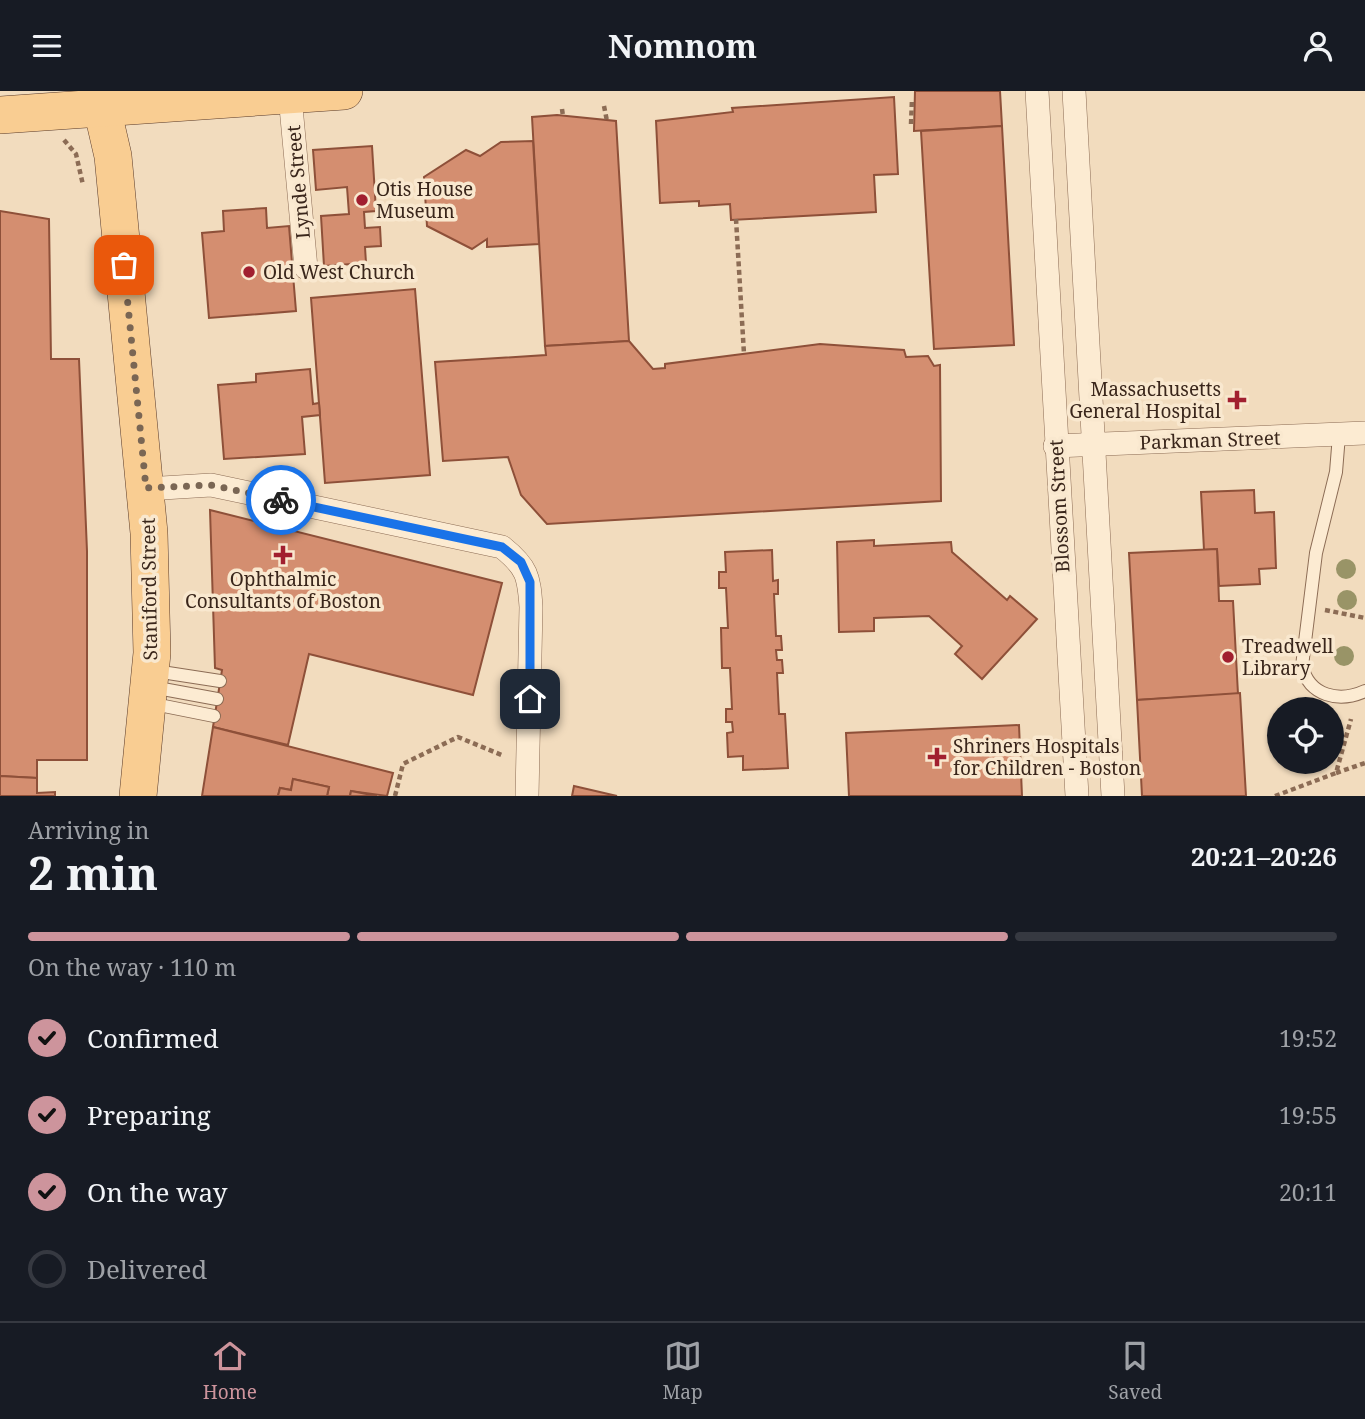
<!DOCTYPE html>
<meta charset="utf-8">
<style>
:root{--surface:#171b24;--page:#242831;--text:#f1f3f6;--muted:#9ea1a6;--line:#363941;--accent:#cd949c}
body{margin:0;font-family:"Noto Serif",serif;background:var(--page);color:var(--text);height:100vh;display:flex;flex-direction:column;font-size:26px;white-space:nowrap}
*{box-sizing:border-box;margin:0}
p{font-size:23px;color:var(--muted)}
.icon{flex:none;width:38px;height:38px;fill:none;stroke:currentColor;stroke-width:2;stroke-linecap:round;stroke-linejoin:round}
.map{position:relative;height:705px;overflow:hidden}
.drawer{display:flex;flex-direction:column;background:var(--surface);flex:1}
.drawer>*{flex:none}
.tools{position:absolute;left:1267px;top:606px;display:grid;gap:14px}
.tools a{display:grid;place-items:center;width:77px;height:77px;border-radius:50%;background:var(--surface);box-shadow:0 2px 5px #0004;font-size:35px}
.pin{position:absolute;display:grid;place-items:center;width:60px;height:60px;color:#fff;margin:-30px;border-radius:14px;box-shadow:0 4px 10px #0006}
.courier{position:absolute;display:grid;place-items:center;width:70px;height:70px;margin:-35px;border:5px solid #1a73e8;border-radius:50%;background:#fff;color:#222;box-shadow:0 2px 9px #0007}
.head em{font-style:normal;font-weight:700}
.head div{display:flex;flex-direction:column-reverse}
.head{display:flex;align-items:center;justify-content:space-between;height:119px;padding:0 28px}
h1{font-size:46px;font-weight:700;line-height:52px}
.bar{display:grid;grid-template-columns:repeat(4,1fr);gap:10px 7px;align-content:center;height:84px;padding:0 28px}
.bar i{height:9px;border-radius:5px;background:var(--line)}
.bar .active{background:var(--accent)}
.bar p{grid-column:span 4}
ol{padding:0 28px;list-style:none}
li{display:flex;align-items:center;gap:21px;height:77px}
li p{margin-inline-start:auto}
li .icon{padding:7px;border-radius:50%;background:var(--accent);color:#111;stroke-width:4}
li:last-child{color:var(--muted)}
li i{width:38px;height:38px;border:4px solid var(--line);border-radius:50%}
header{display:flex;justify-content:space-between;align-items:center;height:91px;padding:0 28px;background:var(--surface);font-size:32px;font-weight:700}
.dock{display:flex;justify-content:space-around;align-items:center;height:98px;border-top:2px solid var(--line);background:var(--surface);font-size:19px;color:var(--muted)}
.dock a{display:grid;justify-items:center;gap:4px}
.dock .active{color:var(--accent)}
.map>svg:first-child{display:block}
.building{fill:#d48e70;stroke:#8e5039;stroke-width:2}
.lines{fill:none;stroke-linecap:round;stroke-linejoin:round}
.lane-casing{stroke:#8c6c55;stroke-width:14}
.street-casing{stroke:#8c6c55;stroke-width:24}
.primary-casing{stroke:#593a2a;stroke-width:38}
.path{stroke:#8c6c55;stroke-width:4.5;stroke-dasharray:5 3.5;stroke-linecap:butt}
.lane{stroke:#fcebd2;stroke-width:12}
.street{stroke:#fcebd2;stroke-width:23}
.primary{stroke:#f9cd92;stroke-width:37}
.tree{fill:#999467}
.done{stroke:#7a6654;stroke-width:7;stroke-dasharray:0 12.6}
.route{stroke:#1a73e8;stroke-width:9}
.poi-dot{fill:#a11f2f;stroke:#f9e8cf;stroke-width:2.5}
.labels{text-anchor:middle;dominant-baseline:central;stroke-width:7;stroke-linejoin:round;paint-order:stroke}
.street-label{font-size:19px;fill:#3a261b;stroke:#f9e8cf}
.poi-label{font-size:19px;fill:#3a261b;stroke:#f9e8cf;text-anchor:start}
</style>
<header><svg class="icon" aria-label="menu" viewBox="0 0 24 24"><path d="M4 6h16M4 12h16M4 18h16"/></svg>Nomnom<svg class="icon" aria-label="person" viewBox="0 0 24 24"><circle cx="12" cy="8" r="4"/><path d="M4 21q1-7 8-7t8 7"/></svg></header>
<div class="map">
<svg width="1365" height="705" viewBox="0 0 1365 705">
<rect width="100%" height="100%" fill="#f2dcbe"/>
<g class="building">
<path d="M915 0H1000L1002 35 914 40Z"/>
<path d="M894 6 898 83 874 84 876 121 731 129 730 113 699 115V110L660 112 656 30 733 21 732 17Z"/>
<path d="M557 24 616 30 629 250 545 255 532 26Z"/>
<path d="M1002 35 1014 254 934 258 921 40Z"/>
<path d="M533 50 539 153 487 156V148L472 158 427 135 424 86 466 59 480 65 501 51Z"/>
<path d="M372 55 376 120 364 121 365 137 380 136 381 155 365 156 366 172 324 175 321 125 349 123 347 96 316 99 313 59Z"/>
<path d="M266 117 267 137 289 135 296 220 209 227 202 142 224 140 223 120Z"/>
<path d="M0 120 49 128 51 268H79L87 460V669H37V687L0 685Z"/>
<path d="M415 198 430 384 325 392 311 207Z"/>
<path d="M629 250 653 278 665 277V273L820 253 904 259 906 266 928 265 934 275 940 274 941 410 547 433 521 404 508 366 443 370 435 271 546 264 545 255Z"/>
<path d="M310 278 313 313 319 312 320 324 302 326 305 363 224 368 218 294 256 291V283Z"/>
<path d="M1254 399 1255 422 1274 421 1276 477 1259 478 1260 493 1219 495 1217 458 1204 459 1201 401Z"/>
<path d="M210 419 502 492 473 604 309 563 288 654 213 636 222 579 215 577Z"/>
<path d="M874 449V455L951 451 952 461 1007 509 1010 505 1037 528 982 588 955 563 962 555 929 525 874 527V540L839 541 837 451Z"/>
<path d="M1217 458 1219 510H1233L1238 603 1137 609 1129 462Z"/>
<path d="M772 459 773 490 778 489V503H774L776 545H781L782 559H776L777 569H782L783 582H777L779 623H785L788 677 743 679V665L728 666 727 642 733 641 732 631H726V618H732L730 577H722L721 537H728L726 497H719V481H726L725 461Z"/>
<path d="M1240 602 1246 705H1142L1137 609Z"/>
<path d="M1019 634 1022 705H849L846 642Z"/>
<path d="M213 636 393 682 387 705 351 700 350 705H327L329 696 293 688 291 699 280 697 278 705H202Z"/>
<path d="M0 685 37 687V702L55 701V705H0Z"/>
<path d="M293 688 329 696 327 705H278L280 697 291 699Z"/>
<path d="M574 695 617 705H572Z"/>
<path d="M351 700 377 705H350Z"/>
</g>
<g class="lines">
<g class="lane-casing">
<g id="lane">
<path d="M1339 344 1336 381 1316 462 1302 575C1309 605 1339 612 1365 600"/>
<path d="M155 580 220 590"/>
<path d="M152 596 217 608"/>
<path d="M149 612 214 625"/>
</g>
</g>
<g class="street-casing">
<g id="street">
<path d="M1037 0 1077 705"/>
<path d="M1074 0 1113 705"/>
<path d="M290 5 306 177"/>
<path d="M1055 355 1365 342"/>
<path d="M146 398 211 394 502 456C527 476 529 485 531 516L527 705"/>
</g>
</g>
<g class="primary-casing">
<g id="primary">
<path d="M98 0 113 65 149 442 152 562 138 705"/>
<path d="M0 24 344 0"/>
</g>
</g>
<g class="path">
<path d="M604 15 607 30"/>
<path d="M562 18 563 25"/>
<path d="M911 33 912 8"/>
<path d="M64 49 76 63 83 94"/>
<path d="M736 128 744 263"/>
<path d="M1325 519 1365 527"/>
<path d="M1336 682 1365 672"/>
<path d="M395 705 403 673 458 646 504 665"/>
<path d="M1275 705 1336 682 1351 628"/>
</g>
<use href="#lane" class="lane"/>
<use href="#street" class="street"/>
<use href="#primary" class="primary"/>
</g>
<g class="tree">
<circle cx="1346" cy="478" r="10"/>
<circle cx="1347" cy="509" r="10"/>
<circle cx="1344" cy="565" r="10"/>
</g>
<g class="lines">
<path class="done" d="M124 174 146 397 211 394 281 409"/>
<path class="route" d="M281 409 502 456 521 471 530 491V608"/>
</g>
<g class="poi-dot">
<circle cx="362" cy="109" r="7"/>
<circle cx="249" cy="181" r="7"/>
<path d="M1233.5 298.5h7v7h7v7h-7v7h-7v-7h-7v-7h7z"/>
<path d="M279.5 453.5h7v7h7v7h-7v7h-7v-7h-7v-7h7z"/>
<circle cx="1228" cy="566" r="7"/>
<path d="M933.5 655.5h7v7h7v7h-7v7h-7v-7h-7v-7h7z"/>
</g>
<g class="labels">
<g class="street-label">
<text transform="translate(298 91) rotate(-95)">Lynde Street</text>
<text transform="translate(1210 349) rotate(-2)">Parkman Street</text>
<text transform="translate(1059 415) rotate(-93)">Blossom Street</text>
<text transform="translate(149 498) rotate(-91)">Staniford Street</text>
</g>
<g class="poi-label">
<text x="376" y="98">Otis House<tspan x="376" dy="22">Museum</tspan></text>
<text x="263" y="181">Old West Church</text>
<text x="1221" y="298" text-anchor="end">Massachusetts<tspan x="1221" dy="22">General Hospital</tspan></text>
<text x="283" y="488" text-anchor="middle">Ophthalmic<tspan x="283" dy="22">Consultants of Boston</tspan></text>
<text x="1242" y="555">Treadwell<tspan x="1242" dy="22">Library</tspan></text>
<text x="953" y="655">Shriners Hospitals<tspan x="953" dy="22">for Children - Boston</tspan></text>
</g>
</g>
</svg>
<div class="tools">
<a><svg class="icon" aria-label="locate" viewBox="0 0 24 24"><circle cx="12" cy="12" r="6"/><path d="M12 2v4M12 18v4M2 12h4M18 12h4"/></svg></a>
</div>
<div class="pin" style="left:124px;top:174px;background:#ea580c"><svg class="icon" aria-label="bag" viewBox="0 0 24 24"><path d="M5 8h14l-1 12H6zM9 8a3 3 0 0 1 6 0"/></svg></div>
<div class="pin" style="left:530px;top:608px;background:#1f2937"><svg class="icon" aria-label="home" viewBox="0 0 24 24"><path d="M3 11l9-7 9 7M6 9v11h12V9"/></svg></div>
<div class="courier" style="left:281px;top:409px"><svg class="icon" aria-label="bike" viewBox="0 0 24 24"><circle cx="6" cy="16" r="4"/><circle cx="18" cy="16" r="4"/><path d="M6 16l4-8h5l3 8M10 8l3 8H6M13 5h3"/></svg></div>
</div>
<section class="drawer">
<div class="head"><div><h1>2 min</h1><p>Arriving in</p></div><em>20:21–20:26</em></div>
<div class="bar"><i class="active"></i><i class="active"></i><i class="active"></i><i></i><p>On the way · 110 m</p></div>
<ol>
<li><svg class="icon" aria-label="check" viewBox="0 0 24 24"><path d="M5 12l5 5 9-10"/></svg>Confirmed<p>19:52</p></li>
<li><svg class="icon" aria-label="check" viewBox="0 0 24 24"><path d="M5 12l5 5 9-10"/></svg>Preparing<p>19:55</p></li>
<li><svg class="icon" aria-label="check" viewBox="0 0 24 24"><path d="M5 12l5 5 9-10"/></svg>On the way<p>20:11</p></li>
<li><i></i>Delivered</li>
</ol>
</section>
<nav class="dock">
<a class="active"><svg class="icon" aria-label="home" viewBox="0 0 24 24"><path d="M3 11l9-7 9 7M6 9v11h12V9"/></svg>Home</a>
<a><svg class="icon" aria-label="map" viewBox="0 0 24 24"><path d="M3 6l6-2 6 2 6-2v14l-6 2-6-2-6 2zM9 4v14M15 6v14"/></svg>Map</a>
<a><svg class="icon" aria-label="saved" viewBox="0 0 24 24"><path d="M7 4h10v16l-5-4-5 4z"/></svg>Saved</a>
</nav>
